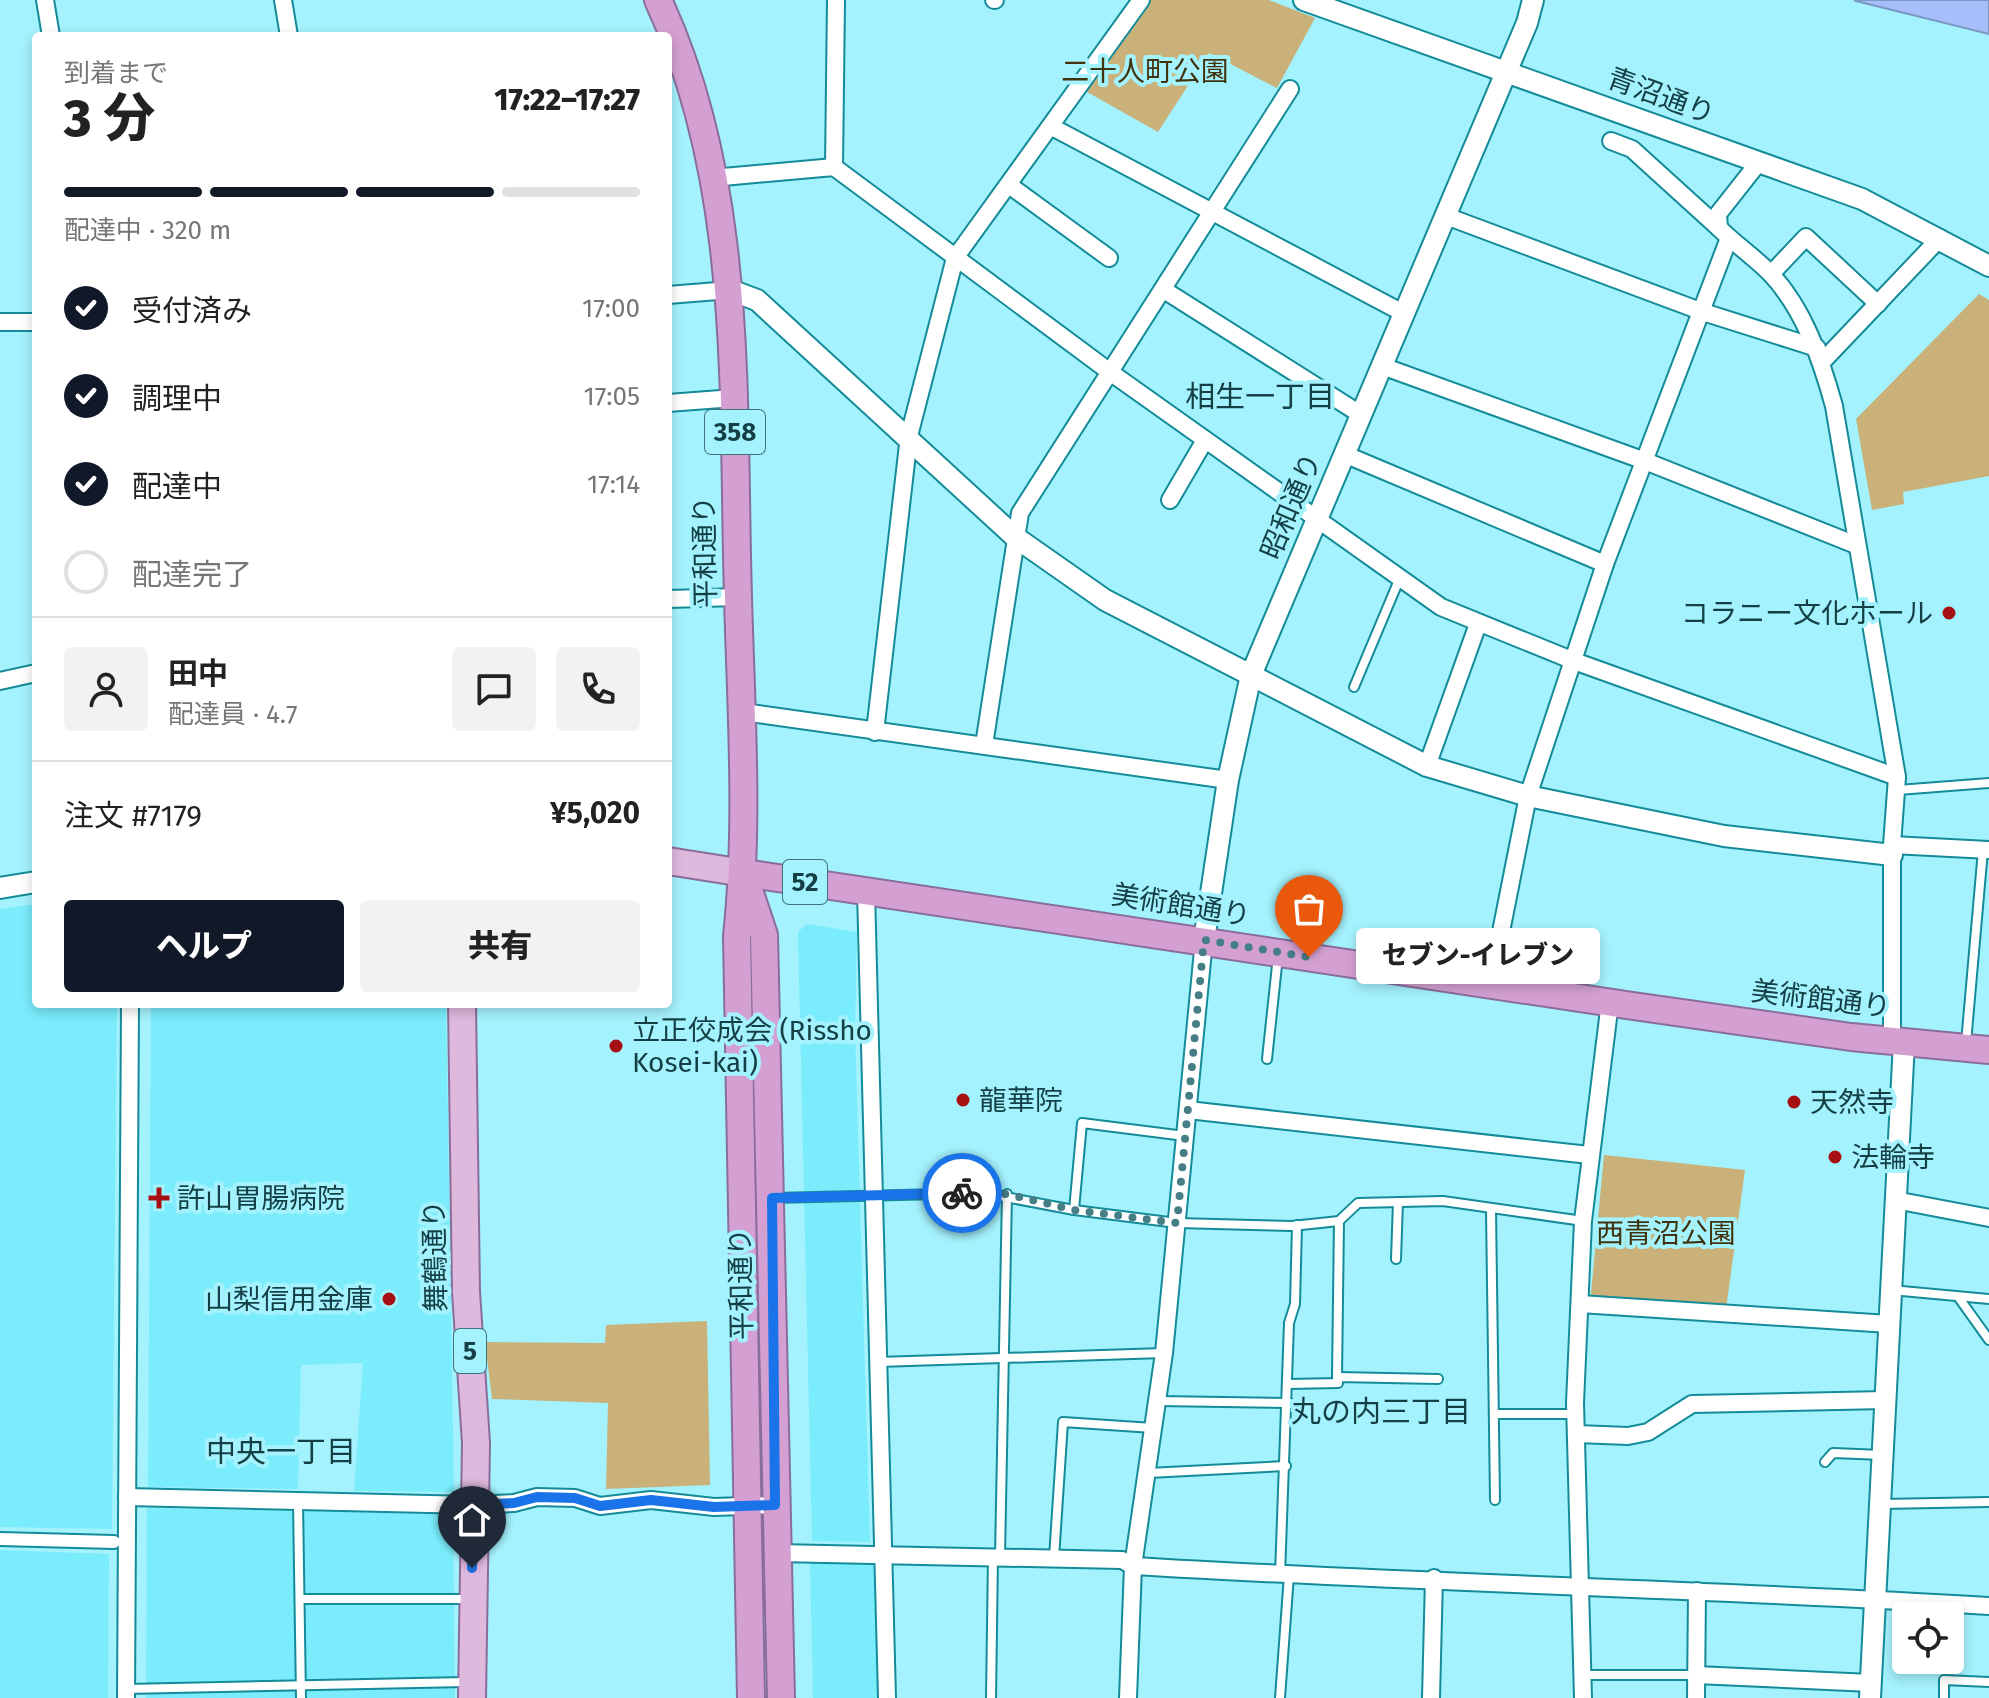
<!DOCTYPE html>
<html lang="ja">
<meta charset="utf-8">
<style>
:root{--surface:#fff;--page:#f2f2f2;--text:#222;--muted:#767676;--line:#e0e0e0;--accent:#111827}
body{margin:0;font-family:"Fira Sans","Noto Sans JP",sans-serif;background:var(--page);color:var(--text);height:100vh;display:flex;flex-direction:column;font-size:30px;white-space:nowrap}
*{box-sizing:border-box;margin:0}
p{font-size:26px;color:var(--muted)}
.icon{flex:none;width:44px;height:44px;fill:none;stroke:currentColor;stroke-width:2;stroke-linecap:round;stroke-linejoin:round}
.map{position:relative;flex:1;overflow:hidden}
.sheet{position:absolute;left:32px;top:32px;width:640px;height:976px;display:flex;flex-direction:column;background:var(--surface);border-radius:8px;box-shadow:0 4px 12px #0003}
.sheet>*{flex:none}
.tools{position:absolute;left:1892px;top:1602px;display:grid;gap:16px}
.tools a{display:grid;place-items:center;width:72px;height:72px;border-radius:8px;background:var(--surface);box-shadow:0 4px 12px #0003;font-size:40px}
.pin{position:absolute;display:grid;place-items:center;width:68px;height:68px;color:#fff;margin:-82px -34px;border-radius:50% 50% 50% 0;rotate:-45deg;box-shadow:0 0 8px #0007}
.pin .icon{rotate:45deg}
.courier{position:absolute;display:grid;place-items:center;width:80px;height:80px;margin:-40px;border:6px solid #1a73e8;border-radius:50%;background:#fff;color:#222;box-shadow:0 2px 10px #0007}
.bubble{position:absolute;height:56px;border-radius:8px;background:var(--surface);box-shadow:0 4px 12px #0003;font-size:26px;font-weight:800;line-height:56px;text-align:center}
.summary em{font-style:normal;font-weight:800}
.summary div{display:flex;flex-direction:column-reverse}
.summary{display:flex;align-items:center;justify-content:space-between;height:136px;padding:0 32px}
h1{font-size:52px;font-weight:800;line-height:60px}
.bar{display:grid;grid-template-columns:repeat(4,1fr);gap:12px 8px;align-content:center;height:96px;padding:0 32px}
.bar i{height:10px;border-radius:6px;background:var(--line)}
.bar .selected{background:var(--accent)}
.bar p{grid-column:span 4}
.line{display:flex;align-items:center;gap:20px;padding:0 32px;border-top:2px solid var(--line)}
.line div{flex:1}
.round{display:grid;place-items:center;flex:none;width:84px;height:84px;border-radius:8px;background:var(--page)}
ol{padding:0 32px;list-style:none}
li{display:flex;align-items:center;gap:24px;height:88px}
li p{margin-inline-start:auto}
li .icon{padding:8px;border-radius:50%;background:var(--accent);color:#fff;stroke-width:4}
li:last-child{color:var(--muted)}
li i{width:44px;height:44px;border:4px solid var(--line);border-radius:50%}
.primary-button{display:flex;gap:16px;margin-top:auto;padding:16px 32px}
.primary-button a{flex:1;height:92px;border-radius:8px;background:var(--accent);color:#fff;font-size:32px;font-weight:800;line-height:92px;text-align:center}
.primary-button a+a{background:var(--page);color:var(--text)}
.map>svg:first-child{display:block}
.built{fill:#7aecfc}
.green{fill:#c9b179}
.water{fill:#a6bef9;stroke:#7a98c3;stroke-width:2}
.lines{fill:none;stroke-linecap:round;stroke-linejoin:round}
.service-casing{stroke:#148b99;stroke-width:12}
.pedestrian-casing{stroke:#148b99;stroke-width:16}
.minor-casing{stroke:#148b99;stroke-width:20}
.tertiary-casing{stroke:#148b99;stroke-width:24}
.primary-casing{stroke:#896e9a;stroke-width:30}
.trunk-casing{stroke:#896e9a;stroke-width:30}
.service{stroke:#fff;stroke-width:8}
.pedestrian{stroke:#fff;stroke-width:12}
.minor{stroke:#fff;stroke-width:16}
.tertiary{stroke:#fff;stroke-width:20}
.primary{stroke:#dfb8dd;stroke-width:26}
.trunk{stroke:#d4a0d2;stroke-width:26}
.done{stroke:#467e85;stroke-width:8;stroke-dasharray:0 14.4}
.route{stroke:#1a73e8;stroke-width:10}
.poi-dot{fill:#a61013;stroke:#a4f2fd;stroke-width:3}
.labels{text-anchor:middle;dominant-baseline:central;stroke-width:8;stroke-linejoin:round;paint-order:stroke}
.shield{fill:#a4f2fd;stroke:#3e757c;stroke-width:2}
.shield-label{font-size:26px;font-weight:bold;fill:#133f45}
.park-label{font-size:28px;fill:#41330e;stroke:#a4f2fd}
.street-label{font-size:28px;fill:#133f45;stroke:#a4f2fd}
.poi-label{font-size:28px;fill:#133f45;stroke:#a4f2fd;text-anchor:start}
.neighbourhood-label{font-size:30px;fill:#133f45;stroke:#a4f2fd}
</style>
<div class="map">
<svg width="1989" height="1698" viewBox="0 0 1989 1698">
<rect width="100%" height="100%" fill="#a4f2fd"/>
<g class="built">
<path d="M36 904V1004H117L112 1529 0 1527V909Z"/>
<path d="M807 924 857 932 855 1031 870 1542 812 1541 798 932Z"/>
<path d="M151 1004H446L454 1492 354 1491 363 1363 301 1365 298 1489 148 1487Z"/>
<path d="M147 1508 453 1514 455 1698H146Z"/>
<path d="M0 1550 109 1554 108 1698H0Z"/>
<path d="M810 1562 875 1564 881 1698H813Z"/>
</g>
<g class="green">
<path d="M1141 0H1269L1315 18 1277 88 1209 53 1158 132 1080 88Z"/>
<path d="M1979 294 1989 300V476L1903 492 1904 504 1872 510 1856 419Z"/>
<path d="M1604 1155 1745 1170 1726 1309 1590 1304Z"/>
<path d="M707 1321 710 1485 606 1489 608 1403 492 1399 485 1342 605 1343 606 1325Z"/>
</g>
<path class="water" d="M1854 0H1989V34L1856 1Z"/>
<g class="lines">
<g class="service-casing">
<g id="service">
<path d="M1354 687 1399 580"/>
<path d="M1898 790 1989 783"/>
<path d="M1966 1043 1983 850"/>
<path d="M1267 1059 1278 956"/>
<path d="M773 1198 984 1193 1074 1210 1177 1223 1292 1226 1339 1221 1358 1203 1443 1201 1583 1221"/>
<path d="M1074 1210 1082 1123 1185 1136"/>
<path d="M1491 1210 1495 1500"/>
<path d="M1396 1259 1398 1202"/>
<path d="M1891 1290 1989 1299"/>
<path d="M1959 1298 1989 1340"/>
<path d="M878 1362 1164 1353"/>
<path d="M1337 1377 1339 1221"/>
<path d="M1289 1384 1338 1383 1337 1377 1438 1379"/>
<path d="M1157 1401 1289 1403"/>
<path d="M1495 1414H1576"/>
<path d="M1825 1462 1833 1453 1882 1455"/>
<path d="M1148 1473 1286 1466"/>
<path d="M298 1502 301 1698"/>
<path d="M1882 1504 1989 1502"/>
<path d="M1000 1556 1007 1194"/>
<path d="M1054 1558 1063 1422 1153 1428"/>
<path d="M1280 1575 1289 1323 1295 1304 1297 1225"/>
<path d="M302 1599H470"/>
<path d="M1583 1675H1696"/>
<path d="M126 1689 467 1682"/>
<path d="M991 1698 993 1556"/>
<path d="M1280 1698 1289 1575"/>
<path d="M1944 1698V1680L1989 1682"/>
</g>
</g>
<g class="pedestrian-casing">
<path id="pedestrian" d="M0 1539 114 1542"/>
</g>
<g class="minor-casing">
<g id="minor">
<path d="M45 0 51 36"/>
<path d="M283 0 289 36"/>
<path d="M994 0H995"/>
<path d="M1052 127 1405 314"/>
<path d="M1611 141 1632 149 1719 228"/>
<path d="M1759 162 1718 214 1719 228C1735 244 1754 257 1770 273 1804 309 1821 359 1834 406L1897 777 1892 845V1041"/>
<path d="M834 167 836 0"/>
<path d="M712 178 834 167 1110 372 1441 607 1574 661 1897 777"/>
<path d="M1009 185 1109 258"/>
<path d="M1446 216 1703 312 1817 348"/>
<path d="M1771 274 1806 237 1878 304"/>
<path d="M1164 290 1360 414"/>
<path d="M668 295 730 290"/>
<path d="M0 322H36"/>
<path d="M1822 362 1940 238"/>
<path d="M1382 366 1645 461 1856 545"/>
<path d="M668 403 734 398"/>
<path d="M1344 454 1605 564"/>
<path d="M1170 500 1205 440"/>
<path d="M668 599 738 597"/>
<path d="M0 681 36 673"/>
<path d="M743 712 1228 780"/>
<path d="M875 732 909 436 955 258 1141 0"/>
<path d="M984 745 1020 513 1290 89"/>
<path d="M1427 766 1478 624"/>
<path d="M1892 845 1989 850"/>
<path d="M866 891 887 1698"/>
<path d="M1491 982 1528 796 1605 564 1729 238"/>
<path d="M1188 1110 1589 1155"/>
<path d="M1895 1200 1989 1218"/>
<path d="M1580 1304 1889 1324"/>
<path d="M1577 1434 1628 1436 1648 1432 1692 1404 1885 1400"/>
<path d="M127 1497 473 1505 514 1503 537 1497 575 1498 600 1506 651 1500 714 1507 775 1505"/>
<path d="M777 1553 1122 1560 1133 1566C1418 1583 1704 1589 1989 1606"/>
<path d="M1696 1675 1871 1683"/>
<path d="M126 1698 130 1004"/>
<path d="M1128 1698 1133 1566 1164 1353 1204 940"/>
<path d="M1431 1698 1434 1578"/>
<path d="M1583 1698 1575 1403 1583 1221 1610 1002"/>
<path d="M1696 1698 1697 1591"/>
</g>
</g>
<g class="tertiary-casing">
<g id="tertiary">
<path d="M1304 0 1862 199 1989 266"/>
<path d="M730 290 757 300 1015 537 1105 600 1427 766 1528 796 1724 836 1892 855"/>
<path d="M0 888 36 882"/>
<path d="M1204 940 1228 780 1251 675 1527 23 1533 0"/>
<path d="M1870 1698 1904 1042"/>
</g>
</g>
<g class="primary-casing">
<g id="primary">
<path d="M668 861 744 873"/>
<path d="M462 1004 466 1292 476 1443 472 1698"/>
</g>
</g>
<g class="trunk-casing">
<g id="trunk">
<path d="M658 0C745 186 732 398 738 597 741 710 749 823 737 936L751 1698"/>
<path d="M744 873 1633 1006 1851 1037 1989 1050"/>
<path d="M747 884 764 935 781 1698"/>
</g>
</g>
<use href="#service" class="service"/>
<use href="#pedestrian" class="pedestrian"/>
<use href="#minor" class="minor"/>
<use href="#tertiary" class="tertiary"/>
<use href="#primary" class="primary"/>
<use href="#trunk" class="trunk"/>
</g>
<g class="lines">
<path class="done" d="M962 1193 1007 1194 1074 1210 1177 1223 1204 940 1309 957"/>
<path class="route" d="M472 1568 473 1505 514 1503 537 1497 575 1498 600 1506 651 1500 714 1507 775 1505 772 1198 962 1193"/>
</g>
<g class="poi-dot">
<circle cx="1949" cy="613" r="8"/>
<circle cx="616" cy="1046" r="8"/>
<circle cx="963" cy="1100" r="8"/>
<circle cx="1794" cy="1102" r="8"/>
<circle cx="1835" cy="1157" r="8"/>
<path d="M155 1186h8v8h8v8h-8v8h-8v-8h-8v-8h8z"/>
<circle cx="389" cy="1299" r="8"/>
</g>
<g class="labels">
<g class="shield">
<rect x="705" y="410" width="60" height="44" rx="6"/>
<rect x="783" y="860" width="44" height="44" rx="6"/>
<rect x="454" y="1329" width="32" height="44" rx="6"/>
</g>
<g class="shield-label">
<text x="735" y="432">358</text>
<text x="805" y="882">52</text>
<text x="470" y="1351">5</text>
</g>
<g class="park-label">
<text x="1145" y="71">二十人町公園</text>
<text x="1666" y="1233">西青沼公園</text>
</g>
<g class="street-label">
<text transform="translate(1661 96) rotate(20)">青沼通り</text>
<text transform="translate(1291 506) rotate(-67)">昭和通り</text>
<text transform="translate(705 552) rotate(-91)">平和通り</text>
<text transform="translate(1181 905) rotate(9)">美術館通り</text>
<text transform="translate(1821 999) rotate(7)">美術館通り</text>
<text transform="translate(435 1256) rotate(-91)">舞鶴通り</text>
<text transform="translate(741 1284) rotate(-91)">平和通り</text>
</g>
<g class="poi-label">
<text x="1933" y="613" text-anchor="end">コラニー文化ホール</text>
<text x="632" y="1030">立正佼成会 (Rissho<tspan x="632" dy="32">Kosei-kai)</tspan></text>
<text x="979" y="1100">龍華院</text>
<text x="1810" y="1102">天然寺</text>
<text x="1851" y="1157">法輪寺</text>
<text x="177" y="1198">許山胃腸病院</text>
<text x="373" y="1299" text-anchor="end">山梨信用金庫</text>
</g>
<g class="neighbourhood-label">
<text x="1260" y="397">相生一丁目</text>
<text x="1381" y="1412">丸の内三丁目</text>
<text x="281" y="1452">中央一丁目</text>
</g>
</g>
</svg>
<div class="tools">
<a><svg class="icon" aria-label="locate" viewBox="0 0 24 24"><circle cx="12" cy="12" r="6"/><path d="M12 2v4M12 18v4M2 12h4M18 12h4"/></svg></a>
</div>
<div class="pin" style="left:1309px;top:957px;background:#ea580c"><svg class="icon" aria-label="bag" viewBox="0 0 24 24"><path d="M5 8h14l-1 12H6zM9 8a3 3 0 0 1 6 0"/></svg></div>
<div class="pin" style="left:472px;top:1568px;background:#1f2937"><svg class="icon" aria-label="home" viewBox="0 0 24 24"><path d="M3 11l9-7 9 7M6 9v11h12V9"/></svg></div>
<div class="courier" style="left:962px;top:1193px"><svg class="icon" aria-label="bike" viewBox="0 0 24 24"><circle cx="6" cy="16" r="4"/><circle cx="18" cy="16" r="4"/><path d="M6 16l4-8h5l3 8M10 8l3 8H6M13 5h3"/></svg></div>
<div class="bubble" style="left:1356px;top:928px;width:244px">セブン-イレブン</div>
<section class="sheet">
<div class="summary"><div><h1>3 分</h1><p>到着まで</p></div><em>17:22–17:27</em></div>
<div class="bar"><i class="selected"></i><i class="selected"></i><i class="selected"></i><i></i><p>配達中 · 320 m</p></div>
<ol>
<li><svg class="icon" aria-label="check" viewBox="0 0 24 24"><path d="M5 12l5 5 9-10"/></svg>受付済み<p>17:00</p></li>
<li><svg class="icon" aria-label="check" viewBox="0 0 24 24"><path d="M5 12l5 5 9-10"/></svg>調理中<p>17:05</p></li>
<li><svg class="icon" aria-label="check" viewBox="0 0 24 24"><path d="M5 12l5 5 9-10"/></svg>配達中<p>17:14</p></li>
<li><i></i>配達完了</li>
</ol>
<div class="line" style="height:144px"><a class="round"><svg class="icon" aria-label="person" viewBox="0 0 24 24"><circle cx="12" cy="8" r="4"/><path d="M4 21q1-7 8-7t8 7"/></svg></a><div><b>田中</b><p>配達員 · 4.7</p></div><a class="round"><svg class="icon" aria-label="chat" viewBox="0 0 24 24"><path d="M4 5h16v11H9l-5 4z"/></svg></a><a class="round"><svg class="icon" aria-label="phone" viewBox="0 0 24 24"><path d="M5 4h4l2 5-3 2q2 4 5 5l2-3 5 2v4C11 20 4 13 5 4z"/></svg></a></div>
<div class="line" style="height:104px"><div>注文 #7179</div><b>¥5,020</b></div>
<div class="primary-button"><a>ヘルプ</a><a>共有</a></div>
</section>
</div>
